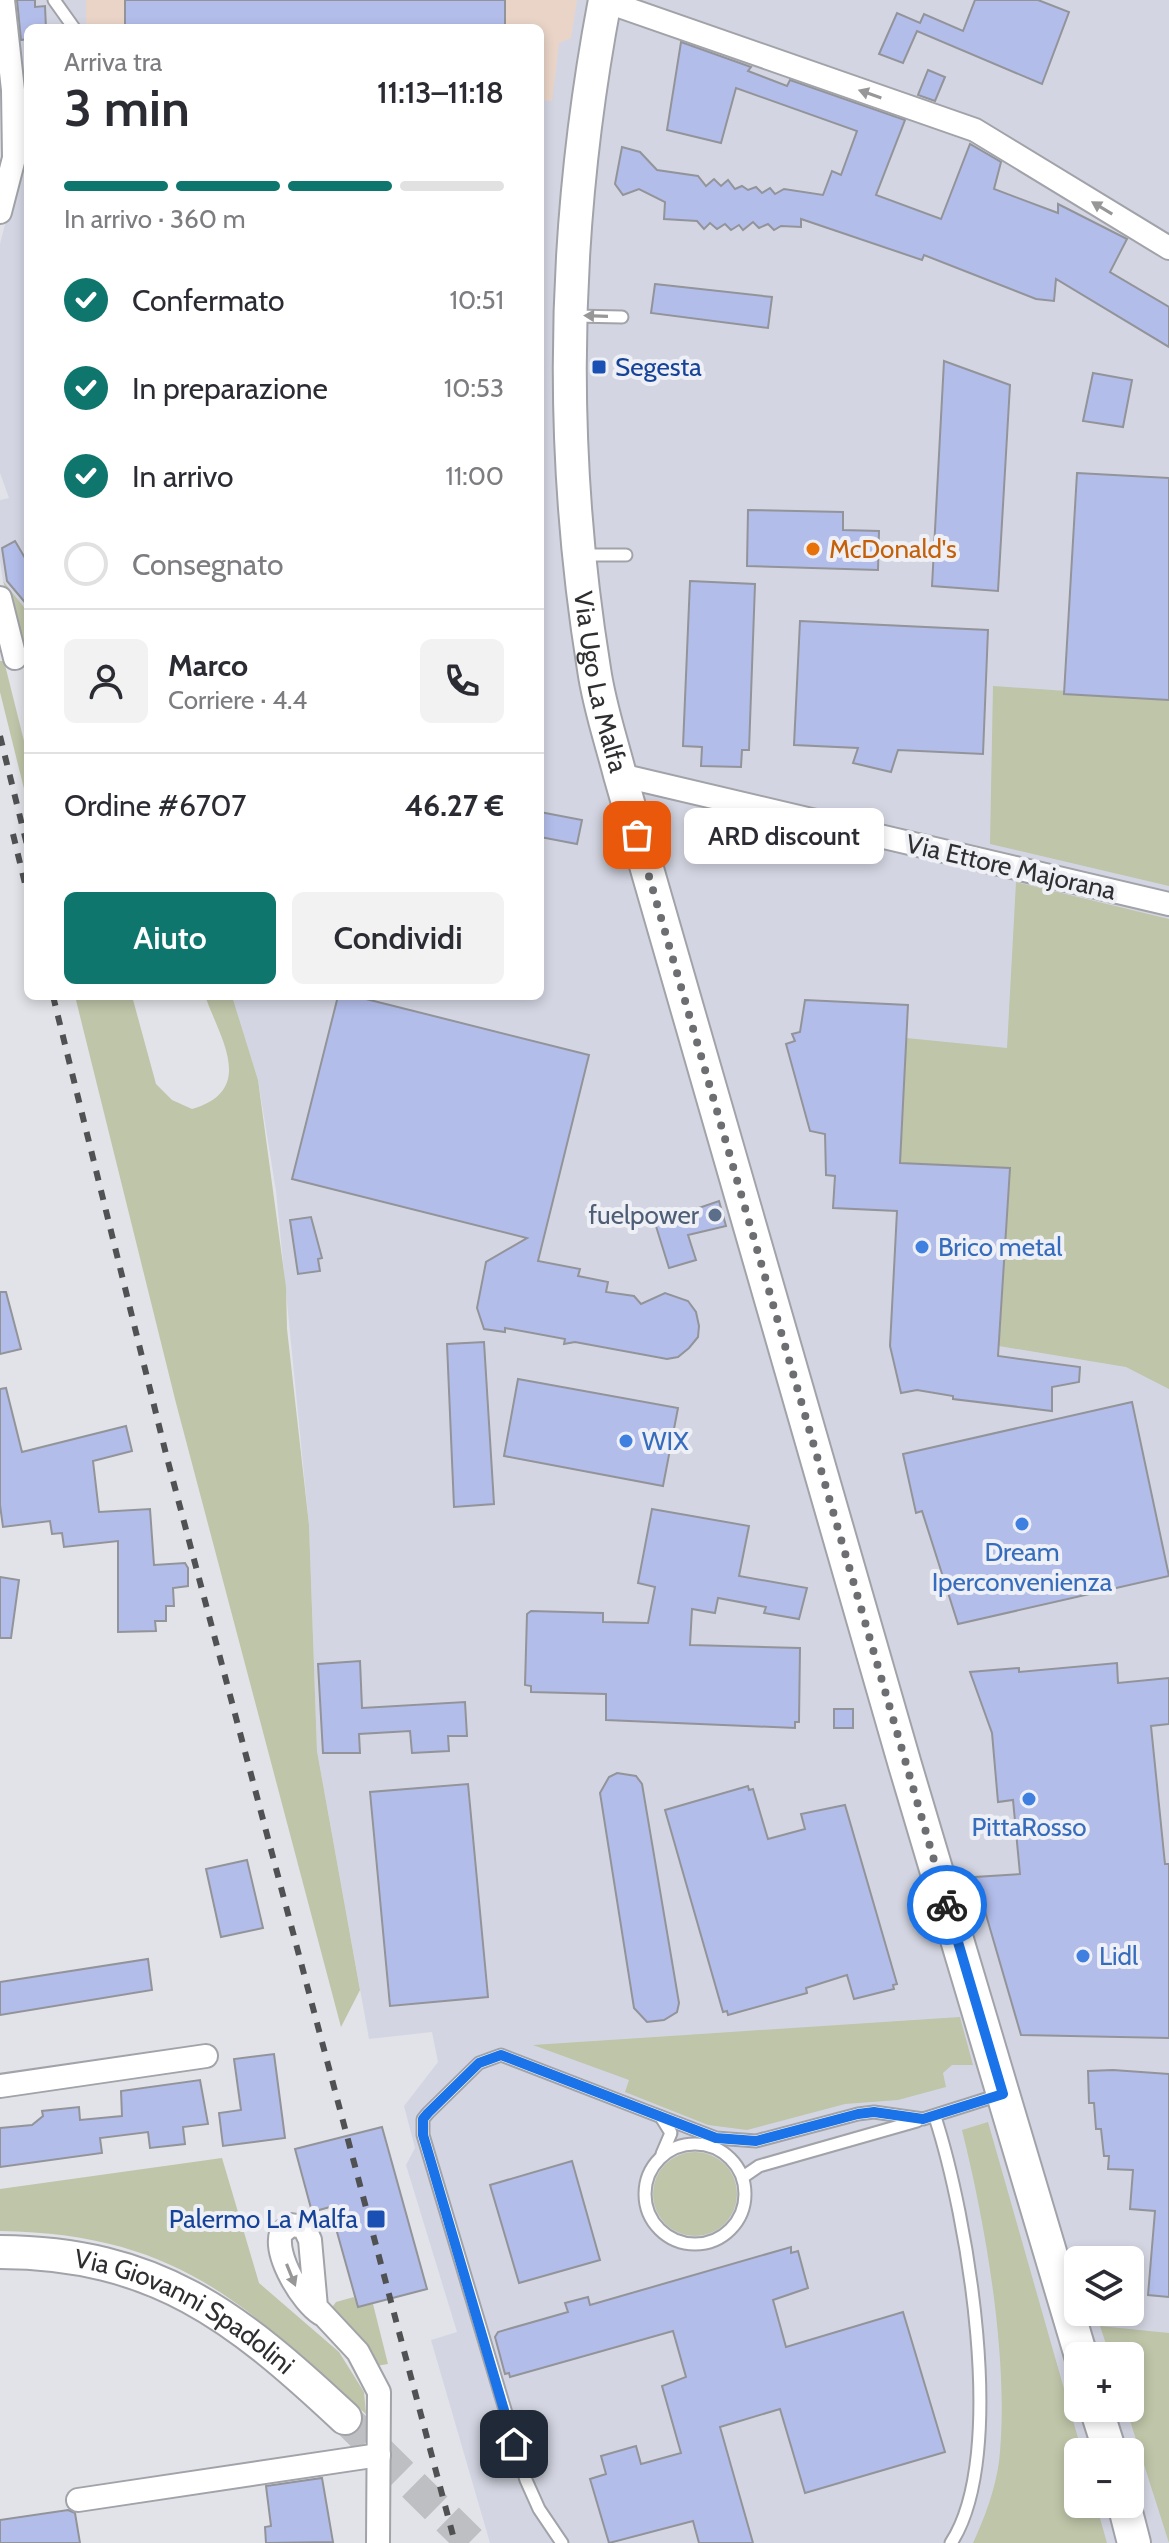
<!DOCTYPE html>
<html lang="it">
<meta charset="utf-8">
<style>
:root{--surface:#fff;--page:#f2f2f3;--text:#2b2b33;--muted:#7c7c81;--line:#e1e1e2;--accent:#0f766e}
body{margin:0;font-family:Cabin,sans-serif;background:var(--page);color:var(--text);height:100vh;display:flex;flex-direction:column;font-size:30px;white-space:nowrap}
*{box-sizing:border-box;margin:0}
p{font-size:26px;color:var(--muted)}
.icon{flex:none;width:44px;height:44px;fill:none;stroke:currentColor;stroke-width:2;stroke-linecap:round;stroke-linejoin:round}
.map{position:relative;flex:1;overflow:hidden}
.side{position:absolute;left:24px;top:24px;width:520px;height:976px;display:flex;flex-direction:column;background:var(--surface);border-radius:12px;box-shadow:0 4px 12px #0003}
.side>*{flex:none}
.buttons{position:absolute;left:1064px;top:2246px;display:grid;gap:16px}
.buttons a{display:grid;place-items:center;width:80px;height:80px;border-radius:12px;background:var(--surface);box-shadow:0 4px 12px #0003;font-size:40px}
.pin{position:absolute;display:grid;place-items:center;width:68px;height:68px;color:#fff;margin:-34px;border-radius:16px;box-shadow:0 4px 12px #0006}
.courier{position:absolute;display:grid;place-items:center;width:80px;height:80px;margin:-40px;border:6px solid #1a73e8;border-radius:50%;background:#fff;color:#222;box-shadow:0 2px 10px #0007}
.bubble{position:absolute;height:56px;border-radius:12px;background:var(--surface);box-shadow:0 4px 12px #0003;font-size:26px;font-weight:600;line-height:56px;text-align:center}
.headline em{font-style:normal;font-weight:600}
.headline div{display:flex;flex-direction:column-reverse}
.headline{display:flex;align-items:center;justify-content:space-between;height:136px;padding:0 40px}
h1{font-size:52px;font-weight:600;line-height:60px}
.bar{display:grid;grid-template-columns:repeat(4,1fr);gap:12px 8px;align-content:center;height:96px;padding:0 40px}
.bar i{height:10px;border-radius:6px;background:var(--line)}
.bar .active{background:var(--accent)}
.bar p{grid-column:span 4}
.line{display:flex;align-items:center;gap:20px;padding:0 40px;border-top:2px solid var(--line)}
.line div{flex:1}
.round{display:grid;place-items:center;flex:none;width:84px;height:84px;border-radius:12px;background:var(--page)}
ol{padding:0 40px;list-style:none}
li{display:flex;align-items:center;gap:24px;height:88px}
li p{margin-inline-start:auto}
li .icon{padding:8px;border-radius:50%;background:var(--accent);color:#fff;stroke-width:4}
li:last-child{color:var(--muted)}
li i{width:44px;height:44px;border:4px solid var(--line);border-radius:50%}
.action{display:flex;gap:16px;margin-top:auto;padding:16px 40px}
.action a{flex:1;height:92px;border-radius:12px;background:var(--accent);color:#fff;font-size:32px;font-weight:600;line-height:92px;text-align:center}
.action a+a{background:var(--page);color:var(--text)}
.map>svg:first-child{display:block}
.built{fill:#d3d6e2;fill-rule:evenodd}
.education{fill:#ead4c8}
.green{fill:#bec5a8}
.building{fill:#b2bdea;stroke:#939499;stroke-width:2}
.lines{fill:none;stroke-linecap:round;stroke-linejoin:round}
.secondary-tunnel{stroke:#bdbfc3;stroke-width:32;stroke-dasharray:32 16;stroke-linecap:butt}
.lane-casing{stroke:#a1a3a8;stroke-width:15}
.street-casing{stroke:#a1a3a8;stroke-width:26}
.secondary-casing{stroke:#a1a3a8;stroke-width:36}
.lane{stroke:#fff;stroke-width:11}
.street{stroke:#fff;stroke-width:22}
.secondary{stroke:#fff;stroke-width:32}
.rail{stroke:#505153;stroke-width:6;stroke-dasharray:10 10;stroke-linecap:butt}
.oneway{fill:#979798}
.done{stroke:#6d6e71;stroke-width:8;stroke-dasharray:0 14.4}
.route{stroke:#1a73e8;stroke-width:10}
.transit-dot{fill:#1a4fb4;stroke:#eef0f5;stroke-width:3}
.food-dot{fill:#e8710a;stroke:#eef0f5;stroke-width:3}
.service-dot{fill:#5c6f8a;stroke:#eef0f5;stroke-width:3}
.shop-dot{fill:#3f7fe0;stroke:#eef0f5;stroke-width:3}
.labels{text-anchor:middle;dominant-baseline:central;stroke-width:8;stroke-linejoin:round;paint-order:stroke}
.transit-label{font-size:26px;fill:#164399;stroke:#eef0f5;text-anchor:start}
.food-label{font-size:26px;fill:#c56008;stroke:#eef0f5;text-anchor:start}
.street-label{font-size:26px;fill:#2f2f31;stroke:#eef0f5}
.service-label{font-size:26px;fill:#4e5e75;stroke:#eef0f5;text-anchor:end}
.shop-label{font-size:26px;fill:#366cbe;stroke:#eef0f5;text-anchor:start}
</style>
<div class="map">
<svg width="1169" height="2543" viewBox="0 0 1169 2543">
<rect width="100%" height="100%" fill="#e1e3e8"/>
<path class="built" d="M12 0H1169V2543H490L431 2340 457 2332 406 2165 415 2148 404 2106 438 2062 432 2032 369 2039 317 1751 309 1525 276 1191 258 1080 232 996H540V28H28V612L3 581 0 561V500L9 498 0 473V244L22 157ZM1078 2260H1130V2312H1078ZM1078 2356H1130V2408H1078ZM1078 2452H1130V2504H1078Z"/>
<path class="education" d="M86 0H577L571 38 559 43 552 101 540 100V28H86Z"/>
<g class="green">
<path d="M3 581 28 612V657L26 655Z"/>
<path d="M0 661H4L28 757V805L0 692Z"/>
<path d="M993 686 1169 698V886L990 844Z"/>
<path d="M1016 882 1169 919V1389L1126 1367 999 1346 1010 1169 900 1163 906 1038 1007 1048Z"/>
<path d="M75 996H132L156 1084 172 1100 192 1109C256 1090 221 1040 205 996H232L258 1080 286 1287 287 1329 309 1525 317 1751 360 1990 341 2027 176 1403Z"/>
<path d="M960 2017 973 2065H952L943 2073 946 2087 898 2100 845 2104 747 2130 708 2125 625 2092 629 2080 533 2045Z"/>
<path d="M988 2122 1082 2452H1078V2504H1096L1107 2543H973C985 2517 995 2490 999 2462 1010 2364 986 2226 962 2130Z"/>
<circle cx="695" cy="2194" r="42"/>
<path d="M222 2158 259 2283 339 2352 364 2392 366 2414C242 2302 177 2234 0 2231V2189Z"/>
<path d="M354 2297 358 2307 373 2304 388 2364 376 2366 330 2310 336 2302Z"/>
<path d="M1100 2326 1169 2333V2543L1126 2408H1130V2356H1110Z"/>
</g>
<g class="building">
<path d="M17 0H35V7L45 6 46 28H28V39L21 40Z"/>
<rect x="125" y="0" width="380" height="28"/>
<path d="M975 0H1038L1069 12 1042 84 917 31 903 63 879 54 897 13 920 23 924 14 963 31Z"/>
<path d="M681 42 751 67 748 71 787 86 790 80 905 120 876 195 941 219 970 144 1001 162 994 189 1058 213V204L1127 239 1110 272 1169 307V347L1056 279 1054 301 1036 299 924 255 922 260 801 219V227L781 226 774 230 768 224 759 228 753 222 743 230 739 225 731 230 725 224 717 229 710 223 704 229 697 221 664 219 665 202 639 189 623 195 615 184 622 147 640 152 657 170 698 176 706 186 714 179 721 186 728 180 735 189 742 186 748 190 756 187 762 193 770 188 775 194 784 189 823 195 832 171 841 175 857 131 736 88 721 143 667 130Z"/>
<path d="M928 70 945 77 935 101 918 95Z"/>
<path d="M655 284 772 297 768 328 651 313Z"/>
<path d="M944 361 1010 385 998 591 932 586Z"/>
<path d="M1093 373 1132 380 1123 427 1083 421Z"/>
<path d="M1077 473 1169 478V700L1064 694Z"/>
<path d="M748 510 843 512V530L879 531 878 570 747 566Z"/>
<path d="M15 541 28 563V606L7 581 2 548Z"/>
<path d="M690 581 755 584 749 750H742L741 767 701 766 702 747 683 746Z"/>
<path d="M800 621 988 630 983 754 898 750 891 772 853 763 858 748 794 745Z"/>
<path d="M540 812 582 820 577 844 540 837Z"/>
<path d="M338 996H354L589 1055 538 1261 580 1269 578 1276 608 1282 606 1292 634 1296 641 1304 665 1293 688 1301 696 1312 699 1326 698 1337 689 1348 678 1357 667 1359 575 1342 564 1344 565 1339 505 1328V1332L484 1329 477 1308 486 1262 527 1238 292 1179Z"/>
<path d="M805 1000 908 1005 900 1163 1010 1168 998 1356 1080 1367 1079 1382 1052 1387V1411L953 1399V1396L917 1390 901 1393 890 1346 897 1211 833 1208 835 1176 826 1175 825 1134 810 1131 786 1044 795 1041 792 1034 800 1032Z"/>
<path d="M719 1201 726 1226 688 1235 696 1260 669 1268 655 1223Z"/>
<path d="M311 1217 322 1258 318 1259 320 1271 298 1274 290 1220Z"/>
<path d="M0 1292H6L21 1349 0 1354Z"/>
<path d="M484 1342 494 1504 454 1507 447 1344Z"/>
<path d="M518 1379 678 1408 663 1486 504 1456Z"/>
<path d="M6 1388 22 1452 126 1426 132 1451 93 1461 99 1512 150 1509 154 1565 185 1563 188 1568V1586L173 1588 174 1606H166V1621H155L156 1631 118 1632V1541L64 1547 62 1533 52 1534 50 1521 3 1527 0 1505V1389Z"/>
<path d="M1132 1402 1169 1576 958 1624 922 1511 916 1513 903 1454Z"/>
<path d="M652 1509 749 1526 739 1576 807 1588 799 1619 764 1613 766 1607 718 1598 715 1613 692 1609 690 1645 800 1648 799 1722H795V1728L606 1720V1694L531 1692V1686L525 1685 527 1614 531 1611 603 1613V1622L648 1623 655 1587 638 1583Z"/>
<path d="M0 1577 19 1580 11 1638H0Z"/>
<path d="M360 1661 362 1708 465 1702 467 1736H448L449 1751 412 1753 410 1731 359 1734 360 1753H323L318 1664Z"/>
<path d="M1117 1663 1118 1683 1169 1678V1724L1151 1726 1165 1864H1169V2038L1021 2035 975 1877 1020 1874 1013 1800 998 1802 992 1733 970 1672 1019 1668V1672Z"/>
<rect x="834" y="1709" width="19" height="19"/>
<path d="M617 1773 636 1776 642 1784 679 2003 677 2012 664 2020 647 2022 634 2008 600 1793 609 1777Z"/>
<path d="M468 1784 488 1997 390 2006 370 1792Z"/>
<path d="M748 1786 749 1790 753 1789 768 1839 805 1829 801 1814 845 1805 897 1984 893 1985 894 1989 854 1999 847 1975 806 1988 807 1993 728 2015 727 2011 723 2012 665 1810Z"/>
<path d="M247 1860 263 1928 221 1937 206 1869Z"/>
<path d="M148 1959 152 1990 0 2015V1982Z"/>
<path d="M274 2054 285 2138 223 2146 219 2113 241 2110 234 2059Z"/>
<path d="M1113 2070 1169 2074V2297L1148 2295 1155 2211 1130 2209 1133 2170 1108 2169 1109 2156H1104L1101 2129H1096L1094 2103H1089L1088 2071Z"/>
<path d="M200 2080 208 2124 183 2127 185 2144 150 2148 148 2132 100 2138 102 2153 0 2167V2128L32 2125 43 2116 42 2111 79 2107 80 2120 122 2116 121 2091Z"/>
<path d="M382 2127 427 2289 358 2307 330 2207 312 2212 295 2149Z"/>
<path d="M572 2161 600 2260 519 2283 490 2185Z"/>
<path d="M791 2247V2253L798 2251 808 2288 773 2300 786 2347 903 2312 945 2452 805 2493 780 2409 720 2427 753 2543H699L693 2521 609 2543 590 2479 606 2474 601 2456 636 2446 641 2464 681 2453 662 2386 686 2377 673 2331 510 2377 509 2373 505 2374 495 2337 498 2332 568 2312 565 2303 588 2297 590 2305Z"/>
<path d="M322 2478 333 2542 266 2543 265 2527 271 2526 266 2486Z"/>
<path d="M68 2510 75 2513 80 2543H0V2520Z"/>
</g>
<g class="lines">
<path class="secondary-tunnel" d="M345 2418 472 2543"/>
<g class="lane-casing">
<g id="lane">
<path d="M54 0 74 28"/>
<path d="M575 316 622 317"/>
<path d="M580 555H626"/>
<path d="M661 2117 671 2133 662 2154"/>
<path d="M935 2117C967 2215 1009 2455 951 2543"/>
<circle cx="695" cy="2194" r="50"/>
<path d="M743 2177 759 2166 917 2121"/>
<path d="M562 2543 539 2509 526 2480 423 2135V2119L428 2113 479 2063 501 2055 716 2138 756 2141 858 2114 874 2112 923 2119 999 2095"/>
</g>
</g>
<g class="street-casing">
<g id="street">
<path d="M602 0 975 130 1169 248"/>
<path d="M0 212 14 158 13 90 3 0"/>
<path d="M0 598 15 658"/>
<path d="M620 775 1169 904"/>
<path d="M0 2086 206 2056"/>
<path d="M321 2314C302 2302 274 2256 281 2233L291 2225 304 2227 310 2240 316 2307 358 2352 379 2392 378 2543"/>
<path d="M78 2500 379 2455"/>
</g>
</g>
<g class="secondary-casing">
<g id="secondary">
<path id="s1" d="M605 0C563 221 558 447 594 669 599 705 611 740 620 775L905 1765 1081 2356"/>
<path id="s2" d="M0 2252C156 2253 236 2316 345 2418"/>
<path d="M1096 2408 1110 2452"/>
<path d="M1124 2504 1134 2543"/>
</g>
</g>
<use href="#lane" class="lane"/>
<use href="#street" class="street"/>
<use href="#secondary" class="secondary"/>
<g class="rail">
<path d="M0 736 28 849"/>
<path d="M13 834 28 896"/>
<path d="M53 996 166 1454 455 2543"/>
</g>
</g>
<defs><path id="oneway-solid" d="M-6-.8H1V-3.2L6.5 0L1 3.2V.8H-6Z" transform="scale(2)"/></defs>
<g class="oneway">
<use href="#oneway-solid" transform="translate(870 94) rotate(-161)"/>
<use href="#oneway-solid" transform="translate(1102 208) rotate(-149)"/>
<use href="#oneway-solid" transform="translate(596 316) rotate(-178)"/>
<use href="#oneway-solid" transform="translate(291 2275) rotate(68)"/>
</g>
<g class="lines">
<path class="done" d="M637 835 947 1905"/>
<path class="route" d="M514 2444 423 2135V2119L428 2113 479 2063 501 2055 716 2138 756 2141 858 2114 874 2112 923 2119 1003 2094 947 1905"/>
</g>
<g class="transit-dot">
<rect x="591" y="359" width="16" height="16" rx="4"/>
<rect x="366" y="2209" width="20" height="20" rx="4"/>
</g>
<circle class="food-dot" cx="813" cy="549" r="8"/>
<circle class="service-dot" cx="715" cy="1215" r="8"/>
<g class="shop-dot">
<circle cx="922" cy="1247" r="8"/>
<circle cx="626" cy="1441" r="8"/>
<circle cx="1022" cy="1524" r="8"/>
<circle cx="1029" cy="1799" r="8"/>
<circle cx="1083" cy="1956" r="8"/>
</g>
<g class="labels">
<g class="transit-label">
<text x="615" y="367">Segesta</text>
<text x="358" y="2219" text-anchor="end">Palermo La Malfa</text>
</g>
<g class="food-label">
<text x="829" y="549">McDonald's</text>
</g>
<g class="street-label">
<text stroke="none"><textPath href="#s1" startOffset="686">Via Ugo La Malfa</textPath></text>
<text transform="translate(1011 867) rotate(13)">Via Ettore Majorana</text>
<text stroke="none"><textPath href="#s2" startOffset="198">Via Giovanni Spadolini</textPath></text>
</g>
<g class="service-label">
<text x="699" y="1215">fuelpower</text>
</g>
<g class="shop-label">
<text x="938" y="1247">Brico metal</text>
<text x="642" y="1441">WIX</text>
<text x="1022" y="1552" text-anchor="middle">Dream<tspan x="1022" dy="30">Iperconvenienza</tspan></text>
<text x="1029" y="1827" text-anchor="middle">PittaRosso</text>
<text x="1099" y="1956">Lidl</text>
</g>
</g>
</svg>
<div class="buttons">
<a><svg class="icon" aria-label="layers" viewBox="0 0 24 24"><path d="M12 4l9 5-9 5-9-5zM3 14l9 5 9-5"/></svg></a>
<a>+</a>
<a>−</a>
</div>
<div class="pin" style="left:637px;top:835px;background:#ea580c"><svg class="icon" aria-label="bag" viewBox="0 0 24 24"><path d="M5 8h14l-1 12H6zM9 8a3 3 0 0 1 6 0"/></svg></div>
<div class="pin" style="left:514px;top:2444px;background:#1f2937"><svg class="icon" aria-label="home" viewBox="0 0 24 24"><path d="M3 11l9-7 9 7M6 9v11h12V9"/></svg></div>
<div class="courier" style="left:947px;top:1905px"><svg class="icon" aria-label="bike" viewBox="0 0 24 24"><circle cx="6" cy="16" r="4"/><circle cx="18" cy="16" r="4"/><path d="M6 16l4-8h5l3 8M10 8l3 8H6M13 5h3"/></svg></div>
<div class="bubble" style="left:684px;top:808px;width:200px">ARD discount</div>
<section class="side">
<div class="headline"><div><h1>3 min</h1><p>Arriva tra</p></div><em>11:13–11:18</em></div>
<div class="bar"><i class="active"></i><i class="active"></i><i class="active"></i><i></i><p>In arrivo · 360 m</p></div>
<ol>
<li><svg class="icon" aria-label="check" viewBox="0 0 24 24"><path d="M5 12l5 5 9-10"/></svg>Confermato<p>10:51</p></li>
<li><svg class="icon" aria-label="check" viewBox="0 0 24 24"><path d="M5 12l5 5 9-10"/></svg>In preparazione<p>10:53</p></li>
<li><svg class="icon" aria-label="check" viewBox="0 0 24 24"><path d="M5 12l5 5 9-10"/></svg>In arrivo<p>11:00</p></li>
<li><i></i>Consegnato</li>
</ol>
<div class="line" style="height:144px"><a class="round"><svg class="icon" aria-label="person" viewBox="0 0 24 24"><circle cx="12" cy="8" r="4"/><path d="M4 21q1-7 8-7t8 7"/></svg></a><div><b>Marco</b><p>Corriere · 4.4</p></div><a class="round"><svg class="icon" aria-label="phone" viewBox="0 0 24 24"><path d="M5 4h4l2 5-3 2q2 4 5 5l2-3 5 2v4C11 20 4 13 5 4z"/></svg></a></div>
<div class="line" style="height:104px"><div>Ordine #6707</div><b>46.27 €</b></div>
<div class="action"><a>Aiuto</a><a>Condividi</a></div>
</section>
</div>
